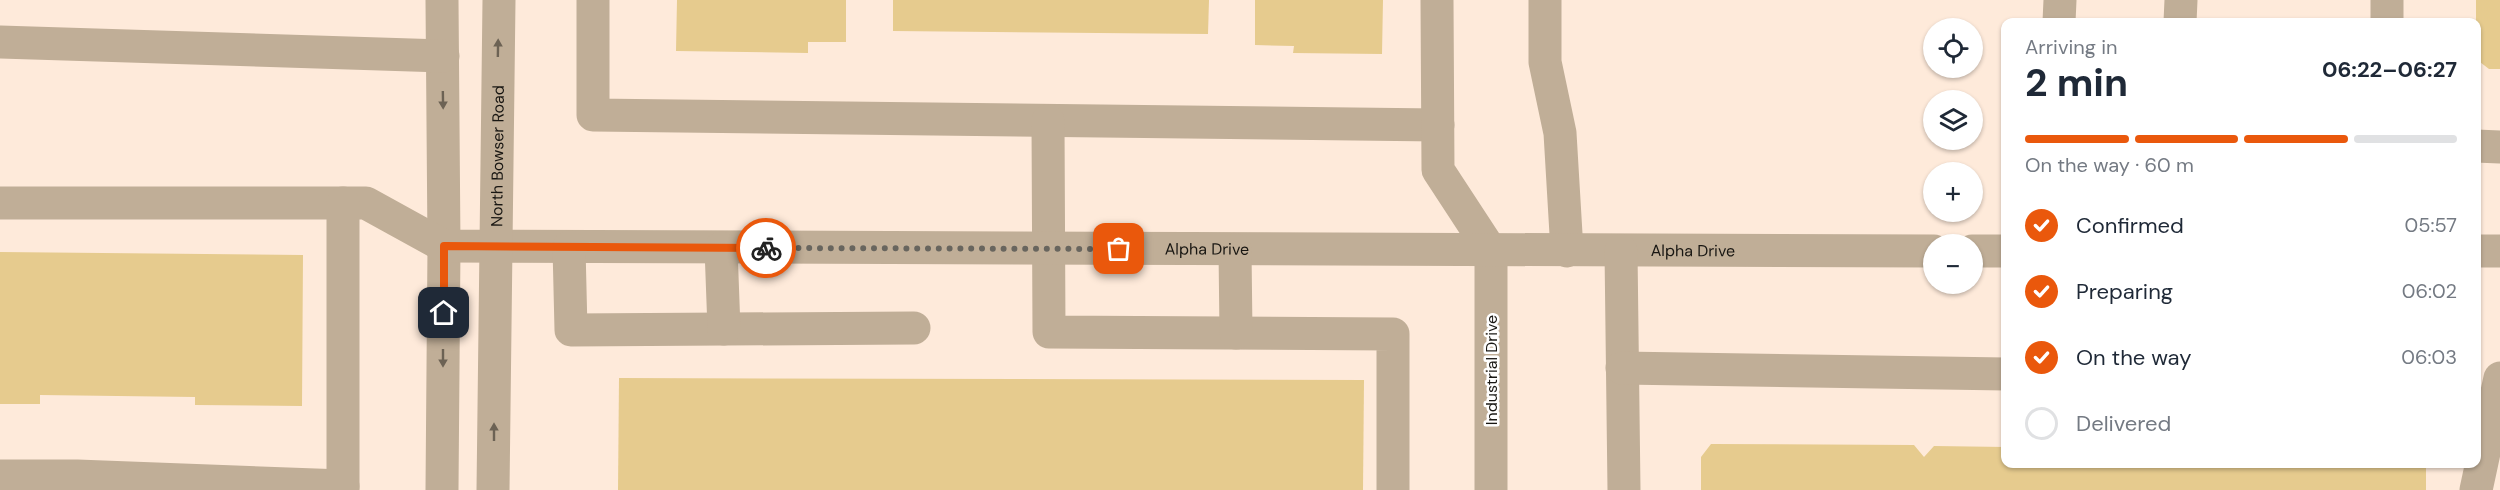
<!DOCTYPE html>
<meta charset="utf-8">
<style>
:root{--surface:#fff;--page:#f6f6f7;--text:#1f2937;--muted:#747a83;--line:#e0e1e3;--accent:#ea580c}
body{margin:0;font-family:"DM Sans",sans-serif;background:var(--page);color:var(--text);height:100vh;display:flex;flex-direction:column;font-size:22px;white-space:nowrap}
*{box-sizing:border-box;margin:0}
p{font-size:20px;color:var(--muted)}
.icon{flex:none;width:33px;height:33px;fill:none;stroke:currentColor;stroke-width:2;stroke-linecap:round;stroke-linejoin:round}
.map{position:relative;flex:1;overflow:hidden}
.drawer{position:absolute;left:2001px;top:18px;width:480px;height:450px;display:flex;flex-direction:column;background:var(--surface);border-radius:12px;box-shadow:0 2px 4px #0004}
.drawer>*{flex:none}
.buttons{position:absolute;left:1923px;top:18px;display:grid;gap:12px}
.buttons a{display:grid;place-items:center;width:60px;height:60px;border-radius:50%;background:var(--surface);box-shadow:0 2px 4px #0004;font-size:30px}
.pin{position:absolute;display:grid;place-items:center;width:51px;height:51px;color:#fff;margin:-26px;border-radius:12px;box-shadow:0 3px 9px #0006}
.courier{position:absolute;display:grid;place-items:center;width:60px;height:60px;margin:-30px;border:4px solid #ea580c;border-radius:50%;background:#fff;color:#222;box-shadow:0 2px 8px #0007}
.head em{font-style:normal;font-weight:700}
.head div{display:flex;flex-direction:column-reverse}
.head{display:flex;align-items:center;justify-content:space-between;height:102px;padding:0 24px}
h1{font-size:39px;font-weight:700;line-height:45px}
.bar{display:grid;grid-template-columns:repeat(4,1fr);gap:9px 6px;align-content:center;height:72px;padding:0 24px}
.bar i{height:8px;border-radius:4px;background:var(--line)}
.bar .active{background:var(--accent)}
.bar p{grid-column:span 4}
ol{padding:0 24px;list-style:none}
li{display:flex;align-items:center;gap:18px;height:66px}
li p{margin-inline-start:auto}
li .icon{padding:6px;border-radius:50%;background:var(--accent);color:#fff;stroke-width:4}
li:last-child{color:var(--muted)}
li i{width:33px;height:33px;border:3px solid var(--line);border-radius:50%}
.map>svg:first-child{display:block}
.commercial{fill:#feeada;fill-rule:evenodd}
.building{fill:#e6cb8e}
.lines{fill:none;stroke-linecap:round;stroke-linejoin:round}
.minor{stroke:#c0ae97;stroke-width:33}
.oneway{fill:#6c6254}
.done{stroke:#68655e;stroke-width:6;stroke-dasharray:0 10.8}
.route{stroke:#ea580c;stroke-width:8}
.labels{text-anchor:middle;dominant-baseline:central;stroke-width:5;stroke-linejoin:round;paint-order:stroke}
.street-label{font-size:16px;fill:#181612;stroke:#fff}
</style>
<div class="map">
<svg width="2500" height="490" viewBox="0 0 2500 490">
<rect width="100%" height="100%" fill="#fdf8eb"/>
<path class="commercial" d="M0 0H2500V490H0ZM2006 22H2476V464H2006ZM1934 28H1972V68H1934ZM1934 100H1972V140H1934ZM1934 172H1972V212H1934ZM1934 244H1972V284H1934Z"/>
<g class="building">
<path d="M677 0H846V42H808V53L676 51Z"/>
<path d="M893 0H1209L1208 34 893 31Z"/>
<path d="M1255 0H1383L1382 54 1293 53 1294 46 1255 45Z"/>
<path d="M2476 0H2500V69H2489L2476 59Z"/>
<path d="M0 252 303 255 302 406 195 405V397L40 395V404H0Z"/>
<path d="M619 378 1364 380 1363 490H618Z"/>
<path d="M1711 444 1914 445 1924 457 1934 446 2006 447V464H2426V490H1701V457Z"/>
</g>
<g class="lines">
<g class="minor">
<path d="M442 0 444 246 442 490"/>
<path d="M593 0V115L1438 125"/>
<path d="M1437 0 1438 170 1491 251V490"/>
<path d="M1545 0V62L1560 133 1567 251"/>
<path d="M2387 0V22"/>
<path d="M2059 22 2060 0"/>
<path d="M2180 22 2181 0"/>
<path d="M0 42 443 56"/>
<path d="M1048 121 1049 332 1393 334V490"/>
<path d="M2476 146 2500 147"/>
<path id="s1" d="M0 203H366L444 246 1934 251"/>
<path d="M569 247 571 330 914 328"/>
<path d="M721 248 724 329"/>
<path d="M1235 250 1236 333"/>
<path d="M1621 251 1624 490"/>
<path d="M1972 251H2006"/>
<path d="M2476 251H2500"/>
<path d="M1622 368 2006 374"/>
<path d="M0 476H77L343 486"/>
<path d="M343 490V203"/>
<path id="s2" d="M493 490 499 0"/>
<path d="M2476 490 2500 378"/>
</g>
</g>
<defs><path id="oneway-solid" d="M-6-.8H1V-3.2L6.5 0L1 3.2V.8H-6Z" transform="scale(1.5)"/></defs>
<g class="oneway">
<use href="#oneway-solid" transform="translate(498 48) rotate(-89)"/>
<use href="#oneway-solid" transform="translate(443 100) rotate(89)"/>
<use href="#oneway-solid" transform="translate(443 358) rotate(90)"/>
<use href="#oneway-solid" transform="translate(494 432) rotate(-90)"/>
</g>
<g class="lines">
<path class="done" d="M766 248 1119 249"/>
<path class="route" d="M444 313V246L766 248"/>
</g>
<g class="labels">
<g class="street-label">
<text stroke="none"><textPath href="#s2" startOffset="334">North Bowser Road</textPath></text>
<text stroke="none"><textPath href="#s1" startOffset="1218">Alpha Drive</textPath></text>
<text stroke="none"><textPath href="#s1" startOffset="1704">Alpha Drive</textPath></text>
<text transform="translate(1491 370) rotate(-90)">Industrial Drive</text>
</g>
</g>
</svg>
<div class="buttons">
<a><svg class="icon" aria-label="locate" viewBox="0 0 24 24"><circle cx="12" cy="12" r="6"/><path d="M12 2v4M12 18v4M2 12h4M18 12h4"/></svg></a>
<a><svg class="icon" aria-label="layers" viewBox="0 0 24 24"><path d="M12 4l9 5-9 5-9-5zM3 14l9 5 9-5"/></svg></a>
<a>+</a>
<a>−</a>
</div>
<div class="pin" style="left:1119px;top:249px;background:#ea580c"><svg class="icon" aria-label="bag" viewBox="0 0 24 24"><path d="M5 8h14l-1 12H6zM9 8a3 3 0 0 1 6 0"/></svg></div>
<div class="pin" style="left:444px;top:313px;background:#1f2937"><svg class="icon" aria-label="home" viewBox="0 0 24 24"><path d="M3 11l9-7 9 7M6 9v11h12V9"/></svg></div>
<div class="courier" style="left:766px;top:248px"><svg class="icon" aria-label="bike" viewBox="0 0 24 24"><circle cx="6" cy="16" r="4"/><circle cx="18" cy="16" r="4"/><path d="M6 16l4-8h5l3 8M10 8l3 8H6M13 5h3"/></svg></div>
<section class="drawer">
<div class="head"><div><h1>2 min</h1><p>Arriving in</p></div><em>06:22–06:27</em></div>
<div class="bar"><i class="active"></i><i class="active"></i><i class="active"></i><i></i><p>On the way · 60 m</p></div>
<ol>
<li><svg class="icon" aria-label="check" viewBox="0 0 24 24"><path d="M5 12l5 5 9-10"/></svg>Confirmed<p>05:57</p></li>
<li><svg class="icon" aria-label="check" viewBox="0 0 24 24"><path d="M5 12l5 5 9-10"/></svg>Preparing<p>06:02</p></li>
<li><svg class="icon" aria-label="check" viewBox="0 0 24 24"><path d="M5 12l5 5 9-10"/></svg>On the way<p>06:03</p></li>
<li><i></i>Delivered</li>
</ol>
</section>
</div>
